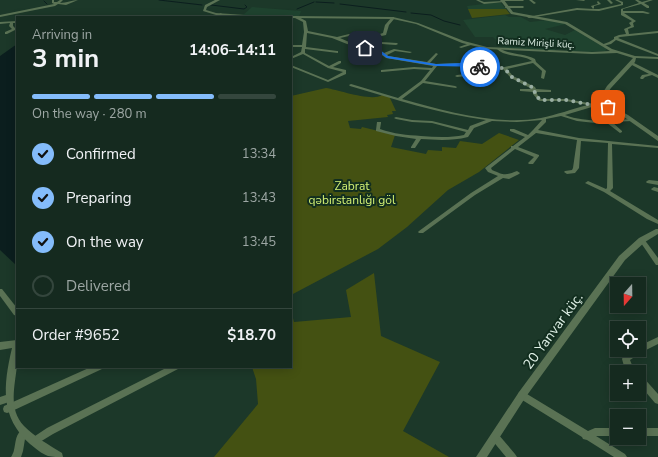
<!DOCTYPE html>
<meta charset="utf-8">
<style>
:root{--surface:#152a1f;--page:#1e3228;--text:#f1f3f6;--muted:#9da7a4;--line:#34463d;--accent:#84bcfb}
body{margin:0;font-family:"Nunito Sans",sans-serif;background:var(--page);color:var(--text);height:100vh;display:flex;flex-direction:column;font-size:15px;white-space:nowrap}
*{box-sizing:border-box;margin:0}
p{font-size:13px;color:var(--muted)}
.icon{flex:none;width:22px;height:22px;fill:none;stroke:currentColor;stroke-width:2;stroke-linecap:round;stroke-linejoin:round}
.map{position:relative;flex:1;overflow:hidden}
.sheet{position:absolute;left:16px;top:16px;width:276px;height:352px;display:flex;flex-direction:column;background:var(--surface);border-radius:0px;box-shadow:0 2px 10px #0003,0 0 0 1px var(--line)}
.sheet>*{flex:none}
.needle{width:26px;rotate:200deg}
.controls{position:absolute;left:610px;top:277px;display:grid;gap:8px}
.controls a{display:grid;place-items:center;width:36px;height:36px;border-radius:0px;background:var(--surface);box-shadow:0 2px 10px #0003,0 0 0 1px var(--line);font-size:20px}
.pin{position:absolute;display:grid;place-items:center;width:34px;height:34px;color:#fff;margin:-17px;border-radius:8px;box-shadow:0 2px 6px #0006}
.courier{position:absolute;display:grid;place-items:center;width:40px;height:40px;margin:-20px;border:3px solid #1a73e8;border-radius:50%;background:#fff;color:#222;box-shadow:0 1px 5px #0007}
.overview em{font-style:normal;font-weight:700}
.overview div{display:flex;flex-direction:column-reverse}
.overview{display:flex;align-items:center;justify-content:space-between;height:68px;padding:0 16px}
h1{font-size:26px;font-weight:700;line-height:30px}
.bar{display:grid;grid-template-columns:repeat(4,1fr);gap:6px 4px;align-content:center;height:48px;padding:0 16px}
.bar i{height:5px;border-radius:3px;background:var(--line)}
.bar .selected{background:var(--accent)}
.bar p{grid-column:span 4}
.line{display:flex;align-items:center;gap:10px;padding:0 16px;border-top:1px solid var(--line)}
.line div{flex:1}
ol{padding:0 16px;list-style:none}
li{display:flex;align-items:center;gap:12px;height:44px}
li p{margin-inline-start:auto}
li .icon{padding:4px;border-radius:50%;background:var(--accent);color:#111;stroke-width:4}
li:last-child{color:var(--muted)}
li i{width:22px;height:22px;border:2px solid var(--line);border-radius:50%}
.map>svg:first-child{display:block}
.built{fill:#1f432f}
.green{fill:#445112}
.water{fill:#0b1e1e}
.lines{fill:none;stroke-linecap:round;stroke-linejoin:round}
.stream{stroke:#0b1e1e;stroke-width:1}
.minor{fill:#5a7254;fill-rule:evenodd}
.tertiary{fill:#5a7254;fill-rule:evenodd}
.route{fill:#1a73e8}
.done{stroke:#9aafa3;stroke-width:4;stroke-dasharray:0 7.2}
.labels{text-anchor:middle;dominant-baseline:central;stroke-width:4;stroke-linejoin:round;paint-order:stroke}
.far-street-label{font-size:10px;fill:#deefe5;stroke:#122e1f}
.park-label{font-size:12px;fill:#d2f074;stroke:#122e1f}
.near-street-label{font-size:14px;fill:#deefe5;stroke:#122e1f}
</style>
<div class="map">
<svg width="658" height="457" viewBox="0 0 658 457">
<rect width="100%" height="100%" fill="#1c3829"/>
<g class="built">
<path d="M492 3H501L506 9H468L467 6Z"/>
<path d="M252 7 301 11 299 17 243 15Z"/>
<path d="M505 15 509 17H521L530 22 548 20 558 21 566 24 545 29 565 35 575 30 607 49 605 51 589 52 569 51 560 47H553L556 51 505 49 493 37H475L463 20Z"/>
</g>
<g class="green">
<path d="M468 9H506L510 14 472 18Z"/>
<path d="M326 88C339 90 372 102 382 95L389 96 396 111H392L393 114 387 115 388 117 348 121 350 128 361 129 362 127 395 135 391 147 426 154 428 150 442 151V147L456 148 460 141 482 144 499 133 519 140 479 172 448 190 407 227 378 249 291 295V96Z"/>
<path d="M374 273 381 336 440 362 403 431 449 457H214L258 404 256 379 252 367H291V310L294 322 351 317 346 290Z"/>
</g>
<path class="water" d="M17 44V266L0 250V56Z"/>
<g class="lines">
<g class="stream">
<path d="M159 0 202 5"/>
<path d="M44 1 47 4"/>
<path d="M316 2 334 3"/>
<path d="M340 4 406 12"/>
<path d="M211 5 244 9 247 7 245 5"/>
<path d="M297 9 314 2"/>
<path d="M411 13 431 15 444 21 460 25"/>
</g>
<g class="minor">
<path d="M52 0H54V2H57L60 0H63L60 3C67 3 72 0 78 0L66 5 58 4 55 6 0 17V15L54 4 52 3Z"/>
<path d="M476 0H479L484 2 503 1 504 2 484 4Z"/>
<path d="M501 0H524L523 1H502Z"/>
<path d="M529 0H532L536 3 534 4Z"/>
<path d="M576 0H585L584 1Z"/>
<path d="M607 0H610L613 3 611 4Z"/>
<path d="M615 0H618L623 2V5L599 11 577 10 529 18 527 17 577 8 593 9 591 6 598 4 597 2 598 1 601 4 594 6V8L593 9H599L621 4V3Z"/>
<path d="M635 0H638L642 2 649 0H653L644 3 649 6V8H647L641 4 623 9V11H643L650 13 648 14 643 13H624L636 21 633 23 634 27 628 29 629 34 658 31V33L620 37 618 38 658 54V56L616 40 611 44 603 46 601 45 609 42 614 39V37L619 35 626 34 624 29 631 26 629 23 632 21 621 15V9L639 3Z"/>
<path d="M506 6H523L524 7 523 8H505Z"/>
<path d="M220 13 227 16 228 17H224L219 15Z"/>
<path d="M295 16H297L306 21 308 31 337 37 349 34 373 36 383 33 385 25 392 17H394V19L389 25 386 35 373 38 349 36 340 38 349 42 375 49 381 42 397 43 398 44 396 45 382 44 378 49 384 53 394 49 412 52 410 53 395 51 387 55 388 56 427 62 436 53 438 54 430 63 436 64 463 63 465 57 467 56 469 57 466 63 500 68 532 61C523 54 506 58 497 49L499 48C509 55 524 53 535 59L536 62 546 71 544 79 541 78 542 71 533 63 507 69 513 76 535 87 536 89 551 90V92H537V94L541 99H566L594 104 600 103 602 104 565 115C586 123 610 120 632 119L634 120 632 121 612 122 622 131V132L620 133 607 123H595L577 121 561 116 546 119V122L538 130 579 138 658 146V148L612 144 613 188 610 191 658 220V224L647 219 604 192 585 183 588 181 606 189 607 188 608 143 581 141 579 168 575 173 567 174 564 172 565 171 572 170 573 168 577 140 536 133 518 147 539 155V156L533 164H529L528 163 534 157 515 149 491 168 492 170C504 175 504 176 517 171L520 173 519 174 509 179 503 178 475 195 423 233H419L418 232 419 231 471 193 498 176 488 172 485 168 511 148V146H513L525 137 510 131V129H514L528 135 533 130 542 120 517 122 492 121 474 128 468 137C452 141 437 140 421 139L415 148H411V147L416 139 396 136 376 131V130L377 122H381V123L380 129C394 134 407 135 421 136 435 137 450 138 464 135L466 132 432 123 412 122 396 119 394 118 396 117 412 120 432 121 468 130 470 126 486 120C439 114 395 99 350 86L349 85 351 84 398 98 421 81 430 70 414 69 382 72H381V70L414 67 432 68 433 66 386 58 375 50 347 44 332 38 307 33 306 47 337 51H338V53L305 49V53L329 66 339 61H341V63L333 67 346 70V74L328 82 291 67V65L328 80 343 72 328 68 303 54 291 59V57L301 52 302 47H291V45H302L304 32 303 22 295 18ZM462 65 470 66 466 74 457 75 455 76 457 77 467 76 469 84 472 83 470 73 474 67 483 68 481 78 483 79 485 78 487 68 500 70 503 69 511 78 532 89H520V91L533 92V94L539 101H566L588 105C572 109 556 115 541 118 497 126 444 111 402 99L423 83 456 88 457 87 455 86 425 81 437 66Z"/>
<path d="M17 21V23H13V26L16 29 15 30 7 34H5V32L12 29 9 26 10 23 0 24V22Z"/>
<path d="M470 43 472 44 471 45 461 48 459 47Z"/>
<path d="M630 62H632L658 75V78L652 75 645 77 643 79H641L640 78 642 75 649 74 630 64Z"/>
<path d="M649 180 658 181V185L647 183 646 182 647 181Z"/>
<path d="M654 187 658 188V192L652 190 651 189Z"/>
<path d="M642 238 644 239 658 258V265H656L639 240Z"/>
<path d="M0 289H2L17 308V316L14 315 0 296Z"/>
<path d="M658 337V344L642 352 630 360 632 365 637 372H628L624 366 622 359 623 357 633 350H639V346Z"/>
<path d="M91 367H103L102 369 10 412 7 413 4 412 3 409 4 406Z"/>
<path d="M168 367H179L178 369 53 434 35 445 32 444 31 441 32 438 47 428Z"/>
<path d="M639 375 642 376 658 394V404L655 403 639 384Z"/>
<path d="M522 391 588 431 595 428H617V436H596L625 454 627 457H614L587 440 583 439 582 437 519 398 518 395 519 392Z"/>
<path d="M6 395 9 396 10 399 9 402 0 405V397Z"/>
<rect x="639" y="428" width="19" height="8"/>
<path d="M24 429 27 430 28 433 25 439 23 451 21 457H11C12 456 14 451 14 450 16 442 15 433 24 429Z"/>
<path d="M495 433 498 434 515 454 517 457H506L492 440 491 437 492 434Z"/>
</g>
<g class="tertiary">
<path d="M215 0H220L207 7 206 10 216 13 260 16 262 17 216 15 203 11 205 5Z"/>
<path d="M500 0H504L513 12 567 22 612 49 635 56 658 57V59L636 58 635 62 611 88 602 101 628 115 658 136V141L624 117 597 102 607 86 633 58 617 53 592 54 487 49 462 43 416 24 393 19 291 18V17H289L291 16 393 17 418 23 464 41 487 47 592 52 610 51 565 24 511 14Z"/>
<path d="M656 229H658V234L645 242 625 260 525 398 487 457H476L519 392 619 256 639 238Z"/>
<path d="M17 340C17 349 18 357 17 365 15 386 8 409 24 426 35 437 49 445 62 453L63 457C59 457 52 457 48 456 42 454 35 448 30 444 0 417 3 386 12 348L0 350V342Z"/>
</g>
</g>
<path class="route" d="M365 47 380 50 388 56 436 64 462 63 482 67 436 66 387 58 378 52 364 49Z"/>
<g class="lines">
<path class="done" d="M480 67 504 68 512 77 534 88 535 94 540 100H566L593 105 600 104 608 107"/>
</g>
<g class="labels">
<g class="far-street-label">
<text transform="translate(536 43) rotate(3)">Ramiz Mirişli küç.</text>
</g>
<g class="park-label">
<text x="352" y="186">Zabrat<tspan x="352" dy="14">qəbirstanlığı göl</tspan></text>
</g>
<g class="near-street-label">
<text transform="translate(553 331) rotate(-54)">20 Yanvar küç.</text>
</g>
</g>
</svg>
<div class="controls">
<a><svg class="needle" viewBox="-14 -14 28 28"><path d="M0-13l5 13h-10z" fill="#e53935"/><path d="M0 13l5-13h-10z" fill="#9da7a4"/></svg></a>
<a><svg class="icon" aria-label="locate" viewBox="0 0 24 24"><circle cx="12" cy="12" r="6"/><path d="M12 2v4M12 18v4M2 12h4M18 12h4"/></svg></a>
<a>+</a>
<a>−</a>
</div>
<div class="pin" style="left:608px;top:107px;background:#ea580c"><svg class="icon" aria-label="bag" viewBox="0 0 24 24"><path d="M5 8h14l-1 12H6zM9 8a3 3 0 0 1 6 0"/></svg></div>
<div class="pin" style="left:365px;top:48px;background:#1f2937"><svg class="icon" aria-label="home" viewBox="0 0 24 24"><path d="M3 11l9-7 9 7M6 9v11h12V9"/></svg></div>
<div class="courier" style="left:480px;top:67px"><svg class="icon" aria-label="bike" viewBox="0 0 24 24"><circle cx="6" cy="16" r="4"/><circle cx="18" cy="16" r="4"/><path d="M6 16l4-8h5l3 8M10 8l3 8H6M13 5h3"/></svg></div>
<section class="sheet">
<div class="overview"><div><h1>3 min</h1><p>Arriving in</p></div><em>14:06–14:11</em></div>
<div class="bar"><i class="selected"></i><i class="selected"></i><i class="selected"></i><i></i><p>On the way · 280 m</p></div>
<ol>
<li><svg class="icon" aria-label="check" viewBox="0 0 24 24"><path d="M5 12l5 5 9-10"/></svg>Confirmed<p>13:34</p></li>
<li><svg class="icon" aria-label="check" viewBox="0 0 24 24"><path d="M5 12l5 5 9-10"/></svg>Preparing<p>13:43</p></li>
<li><svg class="icon" aria-label="check" viewBox="0 0 24 24"><path d="M5 12l5 5 9-10"/></svg>On the way<p>13:45</p></li>
<li><i></i>Delivered</li>
</ol>
<div class="line" style="height:52px"><div>Order #9652</div><b>$18.70</b></div>
</section>
</div>
